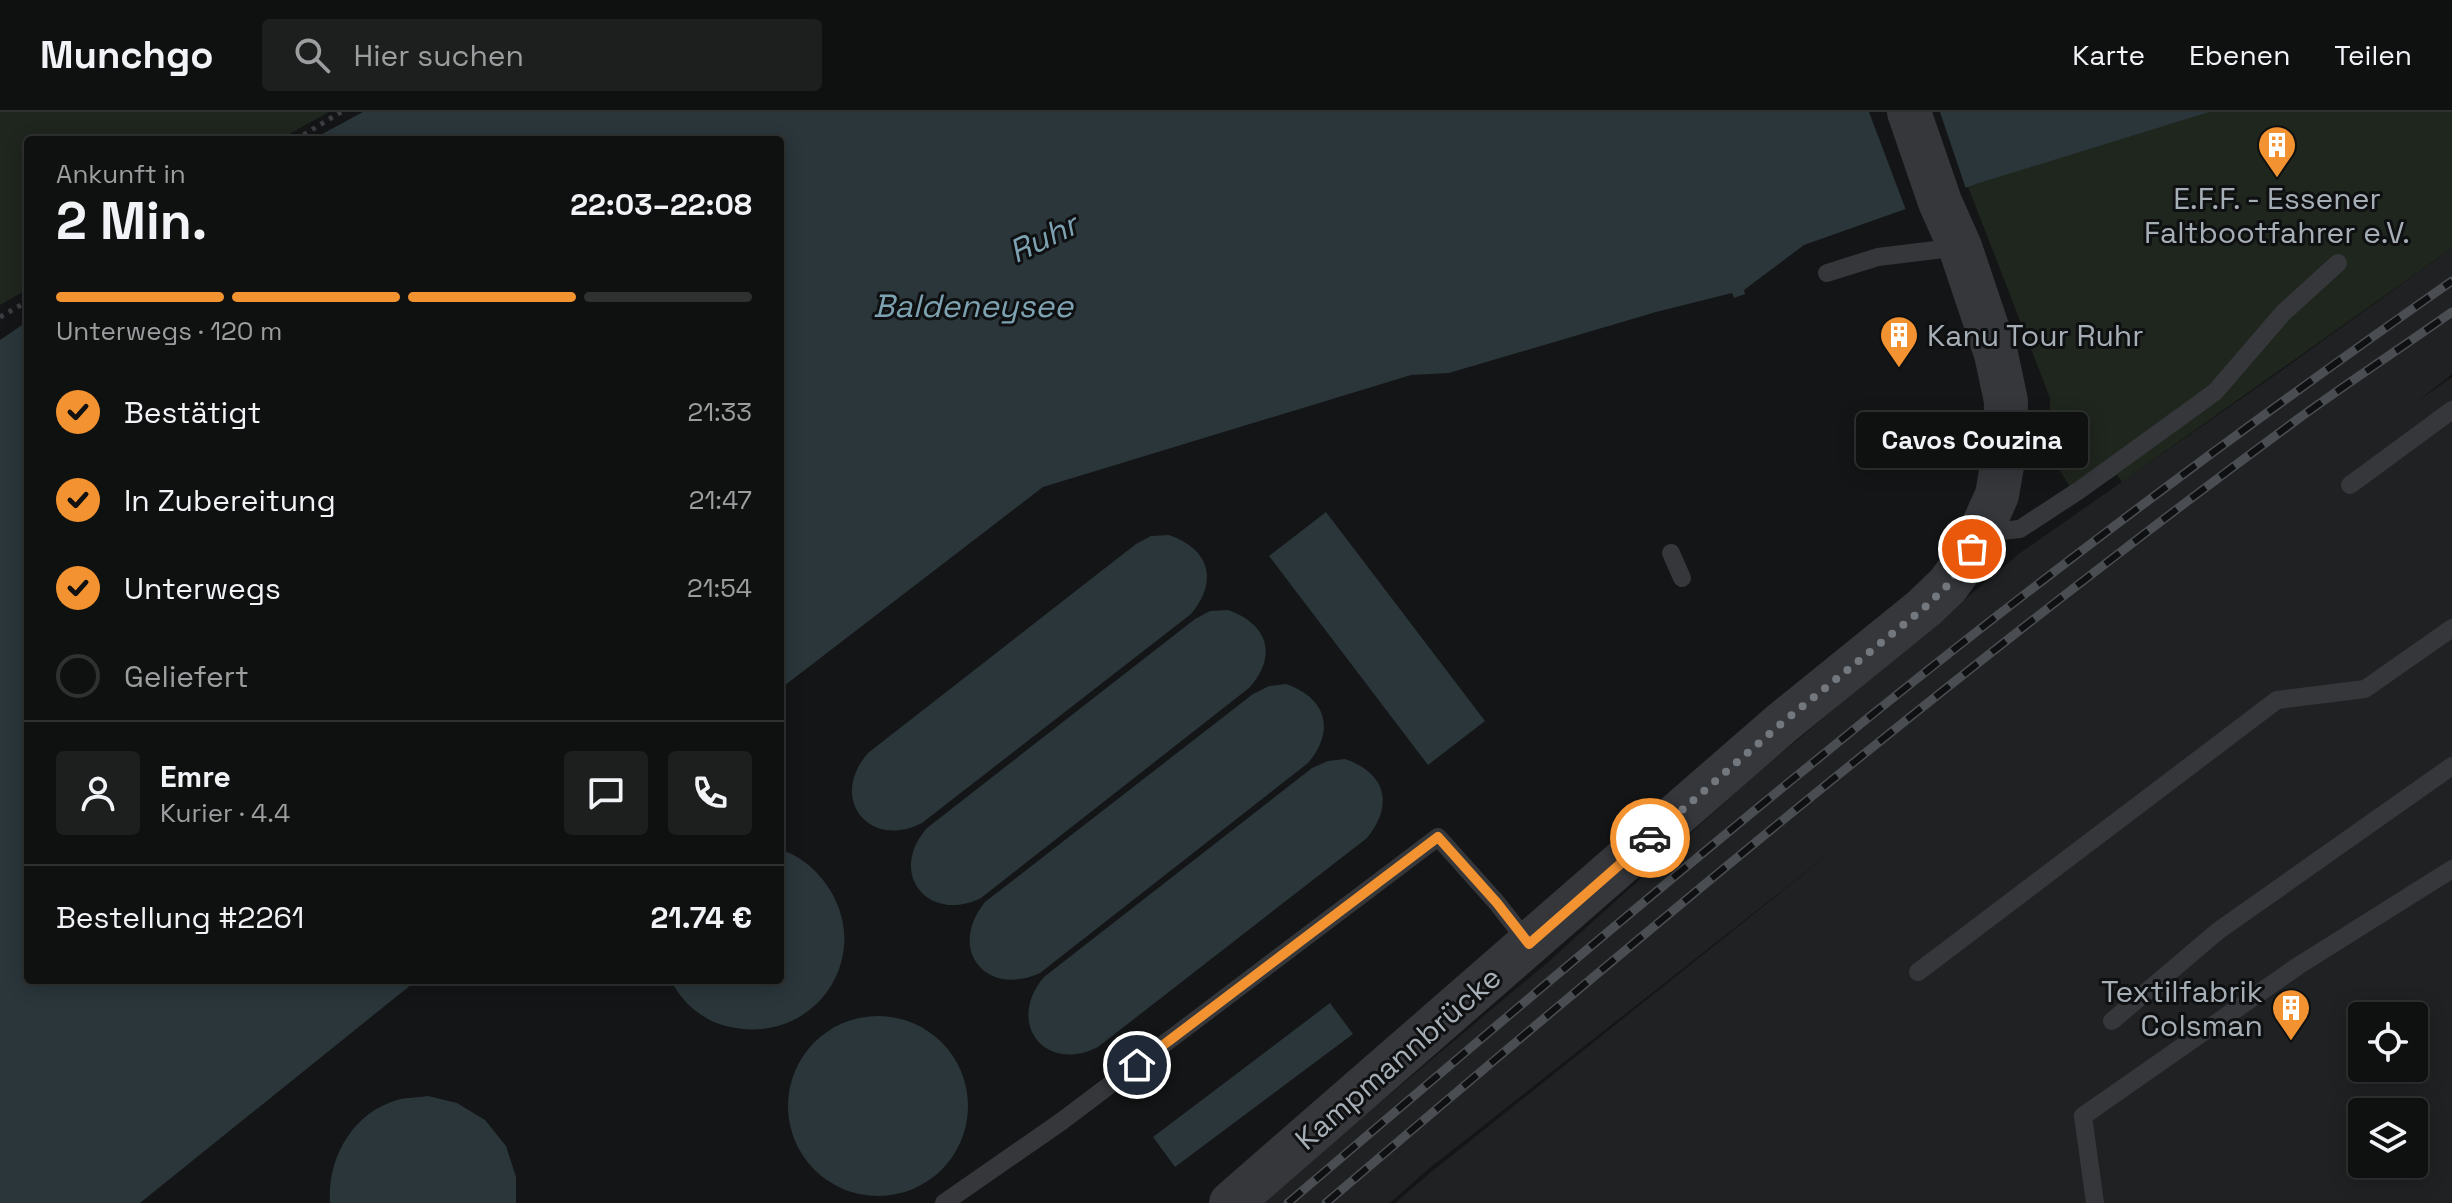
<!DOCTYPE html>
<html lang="de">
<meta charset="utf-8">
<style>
:root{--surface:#0f1010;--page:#1d1e1e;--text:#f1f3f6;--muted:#9b9d9f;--line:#2f3030;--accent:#f29230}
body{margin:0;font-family:"Space Grotesk",sans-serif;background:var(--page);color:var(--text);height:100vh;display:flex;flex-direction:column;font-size:30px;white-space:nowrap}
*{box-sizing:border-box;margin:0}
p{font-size:26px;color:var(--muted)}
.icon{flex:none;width:44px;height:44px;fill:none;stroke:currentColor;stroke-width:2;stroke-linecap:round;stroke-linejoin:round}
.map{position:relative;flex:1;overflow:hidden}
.panel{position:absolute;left:24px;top:24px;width:760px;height:848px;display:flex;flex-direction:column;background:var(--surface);border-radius:8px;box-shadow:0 4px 20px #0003,0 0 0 2px var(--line)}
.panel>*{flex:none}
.controls{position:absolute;left:2348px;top:890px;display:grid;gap:16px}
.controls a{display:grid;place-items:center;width:80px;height:80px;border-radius:8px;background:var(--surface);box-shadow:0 4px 20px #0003,0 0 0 2px var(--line);font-size:40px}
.pin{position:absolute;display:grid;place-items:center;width:68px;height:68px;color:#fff;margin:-34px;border:4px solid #fff;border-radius:50%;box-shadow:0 2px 8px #0007}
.courier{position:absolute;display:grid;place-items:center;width:80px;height:80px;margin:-40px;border:6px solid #f29230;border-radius:50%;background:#fff;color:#222;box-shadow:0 2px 10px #0007}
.bubble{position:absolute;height:56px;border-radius:8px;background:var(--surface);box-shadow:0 4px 20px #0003,0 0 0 2px var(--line);font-size:26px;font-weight:700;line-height:56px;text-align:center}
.head em{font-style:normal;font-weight:700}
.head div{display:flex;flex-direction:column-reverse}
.head{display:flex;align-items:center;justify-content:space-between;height:136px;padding:0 32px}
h1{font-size:52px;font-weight:700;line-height:60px}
.bar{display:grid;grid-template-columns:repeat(4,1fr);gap:12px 8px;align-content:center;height:96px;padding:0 32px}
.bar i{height:10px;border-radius:6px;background:var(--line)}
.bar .current{background:var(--accent)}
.bar p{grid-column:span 4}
.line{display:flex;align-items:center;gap:20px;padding:0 32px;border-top:2px solid var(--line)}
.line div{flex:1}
.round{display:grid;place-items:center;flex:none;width:84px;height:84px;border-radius:8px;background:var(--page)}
ol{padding:0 32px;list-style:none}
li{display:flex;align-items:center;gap:24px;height:88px}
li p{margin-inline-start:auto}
li .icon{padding:8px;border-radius:50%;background:var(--accent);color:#111;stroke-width:4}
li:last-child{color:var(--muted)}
li i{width:44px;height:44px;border:4px solid var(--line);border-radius:50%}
header{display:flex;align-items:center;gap:48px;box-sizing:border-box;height:112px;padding:0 40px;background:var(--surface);border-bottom:2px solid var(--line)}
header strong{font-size:38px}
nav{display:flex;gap:44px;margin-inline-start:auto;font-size:28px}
.search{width:560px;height:72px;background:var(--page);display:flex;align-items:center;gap:20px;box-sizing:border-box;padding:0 28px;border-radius:8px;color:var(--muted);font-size:30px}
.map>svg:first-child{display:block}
.built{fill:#202123;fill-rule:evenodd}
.green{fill:#1f261e}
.water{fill:#2a363a}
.pier{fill:#141516}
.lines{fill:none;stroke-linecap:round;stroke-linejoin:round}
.path{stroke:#3b3e42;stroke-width:5;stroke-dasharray:4 6;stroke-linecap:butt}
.service{stroke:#35373b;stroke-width:18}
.tertiary{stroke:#35373b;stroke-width:44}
.rail-casing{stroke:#4a4e52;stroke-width:9}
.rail{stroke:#0f1011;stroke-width:6;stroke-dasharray:18;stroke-linecap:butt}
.done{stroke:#73787e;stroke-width:8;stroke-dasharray:0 14.4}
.route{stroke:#f29230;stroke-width:10}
.labels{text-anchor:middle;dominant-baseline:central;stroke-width:6;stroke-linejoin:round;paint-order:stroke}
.poi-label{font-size:30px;fill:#a6aeb6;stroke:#0f1011}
.street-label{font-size:30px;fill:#a6aeb6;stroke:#0f1011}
.water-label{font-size:32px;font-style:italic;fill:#7da2b2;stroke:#0f1011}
</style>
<header>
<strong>Munchgo</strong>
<div class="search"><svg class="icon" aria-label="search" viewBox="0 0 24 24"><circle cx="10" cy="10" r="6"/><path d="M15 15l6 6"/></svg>Hier suchen</div>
<nav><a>Karte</a><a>Ebenen</a><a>Teilen</a></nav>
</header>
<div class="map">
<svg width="2452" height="1091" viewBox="0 0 2452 1091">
<rect width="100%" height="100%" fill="#141516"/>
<path class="built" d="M2452 136V262L2417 290 2452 265V1091H1395L1430 1061 1850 725 1426 1059 1390 1091H1260L1547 851 1752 666 2020 441 2278 261ZM2362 904H2414V956H2362ZM2362 1000H2414V1052H2362Z"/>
<g class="green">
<path d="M0 0H329L279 28H28V177L0 193Z"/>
<path d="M1939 0H2452V136L2122 370 2117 363 2078 388 2049 341 2050 286Z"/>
</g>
<g class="water">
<path d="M363 0H2209L1979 71 1804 133 1744 178 1745 182 1734 186 1732 181 1656 200 1449 261 1411 263 1043 375 780 577V28H311Z"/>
<path d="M28 209V868H417L140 1091H0V228Z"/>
<path d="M1326 400 1485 609 1428 653 1269 444Z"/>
<path d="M1169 423C1209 437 1219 468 1191 502L922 711C869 738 828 687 868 641L1136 432 1151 424Z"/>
<path d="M1228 498C1268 512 1278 544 1249 576L981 786C928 812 887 761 927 716L1195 507 1210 499Z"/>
<path d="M1286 572C1326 586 1336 618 1308 651L1040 861C985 886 947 837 985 790L1253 582 1269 574Z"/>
<path d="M1345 647C1386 661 1394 693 1367 726L1098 935C1045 962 1005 911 1044 865L1312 656 1328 649Z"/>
<path d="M780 738C794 741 806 750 816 760 884 831 820 938 726 914 702 908 681 890 671 868H780Z"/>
<path d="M1330 891 1353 922 1175 1055 1153 1025Z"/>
<circle cx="878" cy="994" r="90"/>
<path d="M428 984 457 991 485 1008 506 1034 516 1065V1091H330C327 1047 352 1001 397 988 406 985 418 986 428 984Z"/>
</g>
<path class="pier" d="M1869 0H1940L1967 80 1907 101Z"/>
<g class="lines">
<g class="path">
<path d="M295 28 341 0"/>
<path d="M0 205 28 189"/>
<path d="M1932 344 1962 352"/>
</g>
<g class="service">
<path d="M1827 161 1878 145 1960 135"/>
<path d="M2350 373 2452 298"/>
<path d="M1983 421 2020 417 2081 377 2215 280 2283 201 2338 151"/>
<path d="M1671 441 1682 466"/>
<path d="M1918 860 2277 588 2365 577 2452 516"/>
<path d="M2112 909 2218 819 2452 654"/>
<path d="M944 1091 1062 1009 1438 725 1497 791 1529 832"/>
<path d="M2095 1091 2083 1004 2298 854 2452 757"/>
</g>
<path class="tertiary" d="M1231 1091 1782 611 1924 496 1948 473 1963 452 1980 421 1997 383 2005 337 2006 289 1996 242 1960 135 1940 90 1909 0"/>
<g class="rail-casing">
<g id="rail">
<path d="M1288 1091C1464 941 1640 791 1820 645 2024 478 2236 320 2452 169"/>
<path d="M1326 1091C1643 821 1962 553 2298 307 2349 270 2401 236 2452 200"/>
</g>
</g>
<use href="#rail" class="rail"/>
</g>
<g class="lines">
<path class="done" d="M1650 726 1782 611 1924 496 1948 473 1972 437"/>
<path class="route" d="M1137 953 1438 725 1497 791 1529 832 1650 726"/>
</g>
<defs>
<g id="building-pin" transform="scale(2)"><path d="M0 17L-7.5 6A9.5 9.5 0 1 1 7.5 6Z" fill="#f29230" stroke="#0f1011"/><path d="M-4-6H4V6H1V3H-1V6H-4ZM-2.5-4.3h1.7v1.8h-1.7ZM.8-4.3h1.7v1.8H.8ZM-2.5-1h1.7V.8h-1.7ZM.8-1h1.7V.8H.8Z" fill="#fff"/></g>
</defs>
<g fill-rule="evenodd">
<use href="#building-pin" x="2277" y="33"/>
<use href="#building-pin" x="1899" y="223"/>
<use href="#building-pin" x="2291" y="896"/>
</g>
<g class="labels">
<g class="poi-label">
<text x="2277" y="86">E.F.F. - Essener<tspan x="2277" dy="34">Faltbootfahrer e.V.</tspan></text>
<text x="1927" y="223" text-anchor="start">Kanu Tour Ruhr</text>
<text x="2263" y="879" text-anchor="end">Textilfabrik<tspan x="2263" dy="34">Colsman</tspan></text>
</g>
<g class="street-label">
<text transform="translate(1398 946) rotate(-41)">Kampmannbrücke</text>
</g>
<g class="water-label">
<text transform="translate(1043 126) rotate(-26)">Ruhr</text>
<text x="973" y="194">Baldeneysee</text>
</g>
</g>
</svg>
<div class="controls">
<a><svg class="icon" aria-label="locate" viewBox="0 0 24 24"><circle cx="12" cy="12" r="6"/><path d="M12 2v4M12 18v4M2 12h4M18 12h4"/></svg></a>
<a><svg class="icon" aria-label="layers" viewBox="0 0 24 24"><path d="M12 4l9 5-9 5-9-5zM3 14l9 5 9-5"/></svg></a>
</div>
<div class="pin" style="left:1972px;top:437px;background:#ea580c"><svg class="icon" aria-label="bag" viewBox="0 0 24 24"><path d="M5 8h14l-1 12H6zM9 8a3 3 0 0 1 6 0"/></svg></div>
<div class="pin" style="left:1137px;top:953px;background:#1f2937"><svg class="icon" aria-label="home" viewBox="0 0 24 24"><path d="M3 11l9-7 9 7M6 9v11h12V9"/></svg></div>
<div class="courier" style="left:1650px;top:726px"><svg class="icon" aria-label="car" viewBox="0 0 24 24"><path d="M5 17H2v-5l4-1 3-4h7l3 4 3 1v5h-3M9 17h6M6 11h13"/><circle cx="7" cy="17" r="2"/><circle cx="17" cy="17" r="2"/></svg></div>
<div class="bubble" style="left:1856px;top:300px;width:232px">Cavos Couzina</div>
<section class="panel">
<div class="head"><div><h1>2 Min.</h1><p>Ankunft in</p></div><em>22:03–22:08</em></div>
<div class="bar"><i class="current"></i><i class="current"></i><i class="current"></i><i></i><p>Unterwegs · 120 m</p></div>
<ol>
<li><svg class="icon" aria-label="check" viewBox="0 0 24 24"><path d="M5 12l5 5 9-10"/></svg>Bestätigt<p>21:33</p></li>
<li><svg class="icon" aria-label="check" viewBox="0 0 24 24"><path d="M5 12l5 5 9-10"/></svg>In Zubereitung<p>21:47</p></li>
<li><svg class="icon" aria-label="check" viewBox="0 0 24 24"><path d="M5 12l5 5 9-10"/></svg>Unterwegs<p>21:54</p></li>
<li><i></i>Geliefert</li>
</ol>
<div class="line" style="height:144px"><a class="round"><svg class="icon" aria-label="person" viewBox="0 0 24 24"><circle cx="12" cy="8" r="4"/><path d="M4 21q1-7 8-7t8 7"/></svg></a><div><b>Emre</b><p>Kurier · 4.4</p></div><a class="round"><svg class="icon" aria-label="chat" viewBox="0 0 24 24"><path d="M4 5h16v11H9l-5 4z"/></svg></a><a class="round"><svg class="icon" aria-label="phone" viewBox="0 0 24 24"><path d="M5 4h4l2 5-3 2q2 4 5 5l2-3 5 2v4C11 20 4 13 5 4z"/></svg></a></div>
<div class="line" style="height:104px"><div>Bestellung #2261</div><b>21.74 €</b></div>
</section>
</div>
